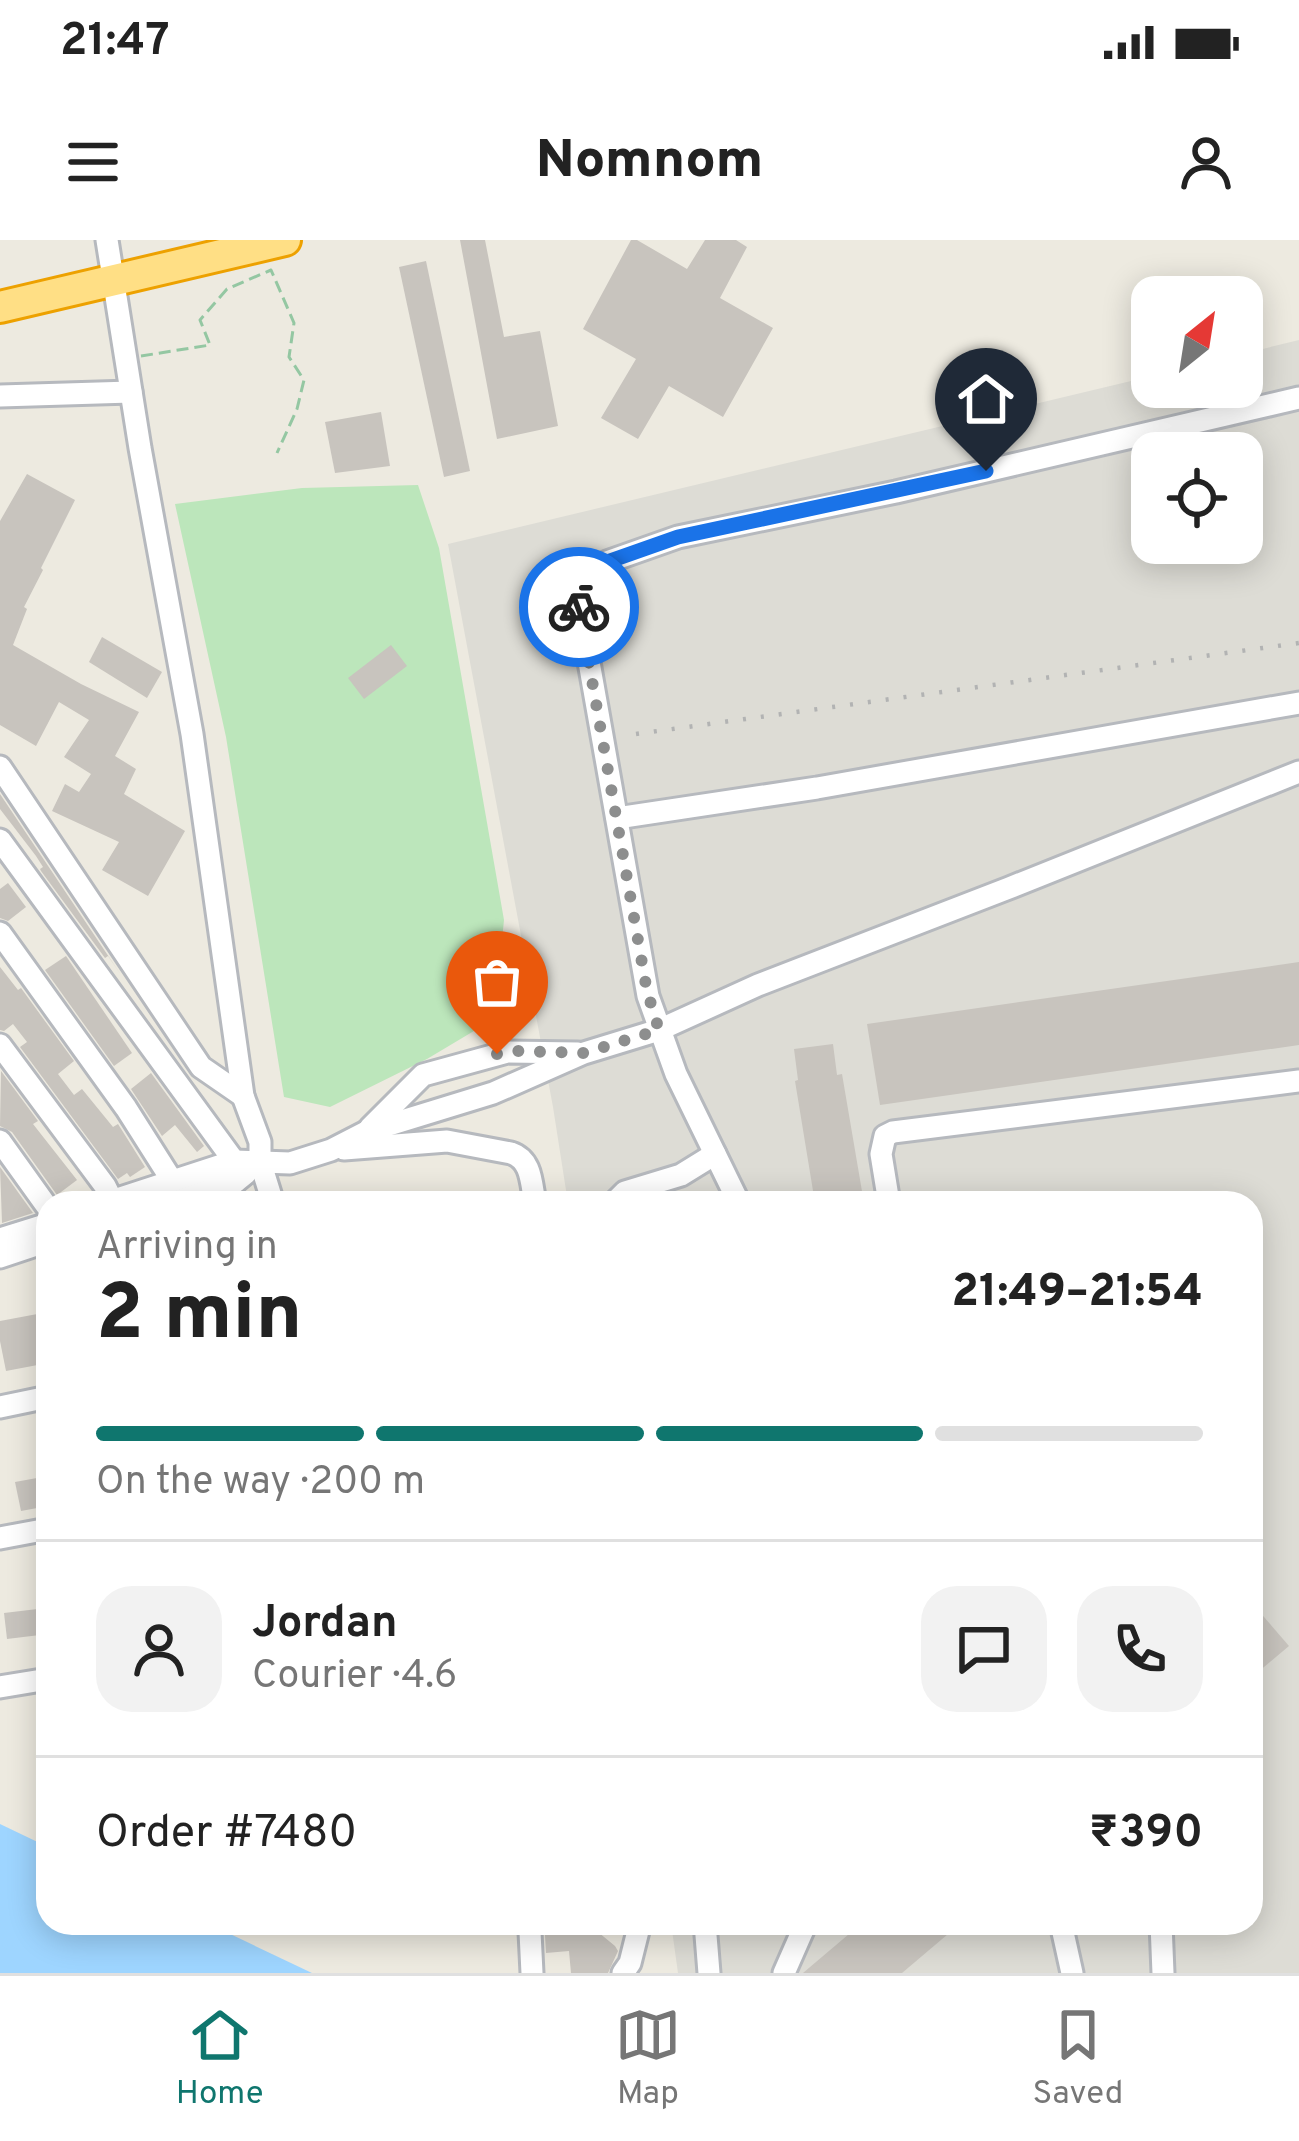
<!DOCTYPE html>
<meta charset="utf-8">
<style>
:root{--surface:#fff;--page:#f2f2f2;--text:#222;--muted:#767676;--line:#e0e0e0;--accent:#0f766e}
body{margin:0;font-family:Overpass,sans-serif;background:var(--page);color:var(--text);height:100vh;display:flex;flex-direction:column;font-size:45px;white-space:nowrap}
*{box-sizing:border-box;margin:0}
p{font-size:39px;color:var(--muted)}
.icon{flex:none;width:66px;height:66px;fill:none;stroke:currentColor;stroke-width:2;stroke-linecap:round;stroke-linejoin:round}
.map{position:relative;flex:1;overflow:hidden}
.drawer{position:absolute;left:36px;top:951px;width:1227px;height:744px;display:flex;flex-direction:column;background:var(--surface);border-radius:36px;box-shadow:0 6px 30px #0003}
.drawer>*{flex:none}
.needle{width:78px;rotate:30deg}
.controls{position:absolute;left:1131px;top:36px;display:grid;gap:24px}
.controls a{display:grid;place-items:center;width:132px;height:132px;border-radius:24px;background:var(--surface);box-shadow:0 6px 30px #0003;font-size:60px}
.pin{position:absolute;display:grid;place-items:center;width:102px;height:102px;color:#fff;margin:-123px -51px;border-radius:50% 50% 50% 0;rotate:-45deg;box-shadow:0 0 12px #0007}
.pin .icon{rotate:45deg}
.courier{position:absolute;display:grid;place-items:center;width:120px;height:120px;margin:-60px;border:9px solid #1a73e8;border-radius:50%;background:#fff;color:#222;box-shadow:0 3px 15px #0007}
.headline em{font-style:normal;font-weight:800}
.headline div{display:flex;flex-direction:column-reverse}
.headline{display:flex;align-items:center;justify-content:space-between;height:204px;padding:0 60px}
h1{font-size:78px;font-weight:800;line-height:90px}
.bar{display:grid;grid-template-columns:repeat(4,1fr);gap:18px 12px;align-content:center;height:144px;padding:0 60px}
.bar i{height:15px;border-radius:9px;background:var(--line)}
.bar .on{background:var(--accent)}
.bar p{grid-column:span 4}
.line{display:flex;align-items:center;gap:30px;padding:0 60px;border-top:3px solid var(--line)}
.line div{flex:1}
.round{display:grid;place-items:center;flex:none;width:126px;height:126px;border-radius:36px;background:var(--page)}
.status{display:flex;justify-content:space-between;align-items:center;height:84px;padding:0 60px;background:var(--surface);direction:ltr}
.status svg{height:33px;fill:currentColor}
header{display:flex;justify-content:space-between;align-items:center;height:156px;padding:0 60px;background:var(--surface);font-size:54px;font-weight:800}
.tab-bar{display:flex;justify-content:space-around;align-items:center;height:168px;border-top:3px solid var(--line);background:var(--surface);font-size:33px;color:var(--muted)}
.tab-bar a{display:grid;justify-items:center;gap:6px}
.tab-bar .on{color:var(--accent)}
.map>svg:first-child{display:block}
.industrial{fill:#dddcd5;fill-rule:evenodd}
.green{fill:#bce6bb}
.water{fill:#9ed5ff}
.building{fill:#c8c4be}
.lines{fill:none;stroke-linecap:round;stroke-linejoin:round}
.minor-casing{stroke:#b6b9be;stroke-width:27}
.highway-casing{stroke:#eda100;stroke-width:36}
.path{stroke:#94c7a2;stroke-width:3;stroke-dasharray:12 6;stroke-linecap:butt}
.minor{stroke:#fff;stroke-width:21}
.highway{stroke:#ffdf85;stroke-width:30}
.rail{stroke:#b2b3b3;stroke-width:4.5;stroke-dasharray:3 15;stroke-linecap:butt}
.done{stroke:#8d8e8e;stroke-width:12;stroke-dasharray:0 21.6}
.route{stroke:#1a73e8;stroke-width:15}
</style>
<div class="status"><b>21:47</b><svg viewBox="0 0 49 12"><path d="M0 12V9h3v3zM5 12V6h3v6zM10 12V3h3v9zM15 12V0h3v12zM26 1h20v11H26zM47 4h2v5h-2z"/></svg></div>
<header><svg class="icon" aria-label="menu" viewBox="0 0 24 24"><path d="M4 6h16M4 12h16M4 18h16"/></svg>Nomnom<svg class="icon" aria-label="person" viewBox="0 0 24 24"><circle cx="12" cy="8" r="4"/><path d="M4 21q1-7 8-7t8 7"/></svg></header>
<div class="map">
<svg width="1299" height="1733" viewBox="0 0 1299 1733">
<rect width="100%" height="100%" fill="#edeae0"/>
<path class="industrial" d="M1299 100V1733H678L671 1683H1251V963H568L553 867 448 304 1152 136V147H1242V114ZM1152 213H1242V303H1152Z"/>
<path class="green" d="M418 245 439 308 504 680 494 779 427 819 330 867 284 857 226 497 175 264 302 248Z"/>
<path class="water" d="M0 1584 48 1607V1683H207L312 1733H0Z"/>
<g class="building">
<path d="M460 0H485L504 97 540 91 558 186 497 199Z"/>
<path d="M631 0H637L687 29 705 0H736L747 7 720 58 773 88 723 177 669 146 638 199 601 178 636 119 583 89Z"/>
<path d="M426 21 470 231 444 237 399 27Z"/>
<path d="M381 172 390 226 335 233 325 182Z"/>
<path d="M27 234 75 260 41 328 43 330 24 367 27 369 13 405 81 444 139 472 115 516 136 529 124 554 185 591 148 656 102 630 119 602 52 571 65 544 79 552 91 534 64 517 89 480 59 462 36 506 0 485V281Z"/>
<path d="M102 397 162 432 147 458 89 422Z"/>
<path d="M391 405 407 426 364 459 348 438Z"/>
<path d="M0 554 121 735 108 716 105 718 41 631 40 629 43 627 36 616 0 569Z"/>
<path d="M8 643 26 667 8 681 0 678V649Z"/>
<path d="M66 716 132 813 114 826 45 730Z"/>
<path d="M1299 722V805L880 865 867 784Z"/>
<path d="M0 727 18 750 21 748 74 821 58 834 74 855 82 849 113 887 118 884 145 927 130 937 127 933 118 939 20 807 27 802 13 784 4 791 0 790Z"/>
<path d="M833 804 837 835 842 834 864 963H815L795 841 798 840 794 809Z"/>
<path d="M1 831 38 881 33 884 77 940 57 955 12 892 0 886Z"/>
<path d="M151 833 204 906 197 912 175 885 162 896 131 849Z"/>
<path d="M0 927 33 973 2 983Z"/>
<path d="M48 1072V1123L6 1131 0 1101V1081Z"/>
<path d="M48 1236V1266L21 1271 15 1242Z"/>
<path d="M1251 1362 1289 1406 1251 1438Z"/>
<path d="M46 1368 48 1394 7 1399 4 1373Z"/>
<path d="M556 1683H587L615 1706 618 1711 608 1733H571L569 1711 546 1713 545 1695 547 1691 559 1690Z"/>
<path d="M862 1683H961L902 1733H803Z"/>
</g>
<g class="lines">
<g class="minor-casing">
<g id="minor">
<path d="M107 0 140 208 192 494 243 856 260 902V921L273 963"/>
<path d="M0 156 131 152"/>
<path d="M0 527 201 827 243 856"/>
<path d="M617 578 817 548 1299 463"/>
<path d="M0 600 234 921 235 942"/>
<path d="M0 693 126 868 171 939"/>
<path d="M0 805 105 946 112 960"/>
<path d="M370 888 423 835 507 812 578 813"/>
<path d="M0 901 48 968"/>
<path d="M344 909 447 901 511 913C532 920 531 943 535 963"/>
<path d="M105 963 234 921 290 923 331 910 366 892 493 853 584 813 659 790 758 745 1009 648 1299 532"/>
<path d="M171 963 235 942 246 933"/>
<path d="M614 963 625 952 681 935 715 914"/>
<path d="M739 963 676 834 648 756 577 354 583 335 607 322 678 297 896 252 1299 158"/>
<path d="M889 963 881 914 885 896 893 892 1299 841"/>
<path d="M0 999 48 984"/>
<path d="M0 1017 48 1001"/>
<path d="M0 1167 48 1157"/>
<path d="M0 1298 48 1289"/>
<path d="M0 1447 48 1439"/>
<path d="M705 1683 709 1733"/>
<path d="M1161 1683 1163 1733"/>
<path d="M1062 1688 1072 1733"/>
<path d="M532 1733 530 1692 534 1683"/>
<path d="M623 1733 630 1723 640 1683"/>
<path d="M784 1733 806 1683"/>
</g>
</g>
<g class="highway-casing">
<path id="highway" d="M0 67 285 0"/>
</g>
<path class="path" d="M141 116 210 105 200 80 227 49 271 30 294 83 289 117 304 140 297 169 277 213"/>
<use href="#minor" class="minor"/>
<use href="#highway" class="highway"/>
<path class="rail" d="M636 494 1299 403"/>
</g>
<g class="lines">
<path class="done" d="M497 814 516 811 584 813 659 790 647 751 579 367"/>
<path class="route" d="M579 367 577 353 583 335 607 322 678 297 986 231"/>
</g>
</svg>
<div class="controls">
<a><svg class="needle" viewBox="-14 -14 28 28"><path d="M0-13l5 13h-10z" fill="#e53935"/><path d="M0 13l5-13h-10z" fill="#767676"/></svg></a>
<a><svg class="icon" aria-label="locate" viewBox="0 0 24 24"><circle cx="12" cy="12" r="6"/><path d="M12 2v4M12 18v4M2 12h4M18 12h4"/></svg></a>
</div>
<div class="pin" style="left:497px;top:814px;background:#ea580c"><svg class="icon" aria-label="bag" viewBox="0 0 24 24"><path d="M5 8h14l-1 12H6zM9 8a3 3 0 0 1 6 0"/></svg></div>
<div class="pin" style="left:986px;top:231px;background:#1f2937"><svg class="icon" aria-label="home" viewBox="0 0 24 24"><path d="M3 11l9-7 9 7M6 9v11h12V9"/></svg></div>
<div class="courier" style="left:579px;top:367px"><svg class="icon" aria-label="bike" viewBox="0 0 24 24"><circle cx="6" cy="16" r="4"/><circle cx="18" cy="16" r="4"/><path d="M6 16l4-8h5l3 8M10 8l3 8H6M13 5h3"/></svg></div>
<section class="drawer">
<div class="headline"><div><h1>2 min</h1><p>Arriving in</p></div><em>21:49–21:54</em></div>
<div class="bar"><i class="on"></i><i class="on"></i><i class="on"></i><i></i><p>On the way · 200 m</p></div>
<div class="line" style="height:216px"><a class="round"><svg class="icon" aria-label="person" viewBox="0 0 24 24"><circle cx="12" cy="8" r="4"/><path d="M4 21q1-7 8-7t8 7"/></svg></a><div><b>Jordan</b><p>Courier · 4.6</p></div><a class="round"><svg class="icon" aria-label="chat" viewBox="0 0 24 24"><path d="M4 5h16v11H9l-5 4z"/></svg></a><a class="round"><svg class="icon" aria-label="phone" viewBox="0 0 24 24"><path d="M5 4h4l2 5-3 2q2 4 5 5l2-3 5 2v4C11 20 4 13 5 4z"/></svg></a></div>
<div class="line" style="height:156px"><div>Order #7480</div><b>₹390</b></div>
</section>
</div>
<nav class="tab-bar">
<a class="on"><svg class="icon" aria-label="home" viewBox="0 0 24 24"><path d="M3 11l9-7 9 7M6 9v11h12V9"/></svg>Home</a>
<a><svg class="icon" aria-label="map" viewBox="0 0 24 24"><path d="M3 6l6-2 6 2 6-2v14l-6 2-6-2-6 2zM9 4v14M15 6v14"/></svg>Map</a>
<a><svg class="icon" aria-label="saved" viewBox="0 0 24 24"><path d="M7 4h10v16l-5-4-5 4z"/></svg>Saved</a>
</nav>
